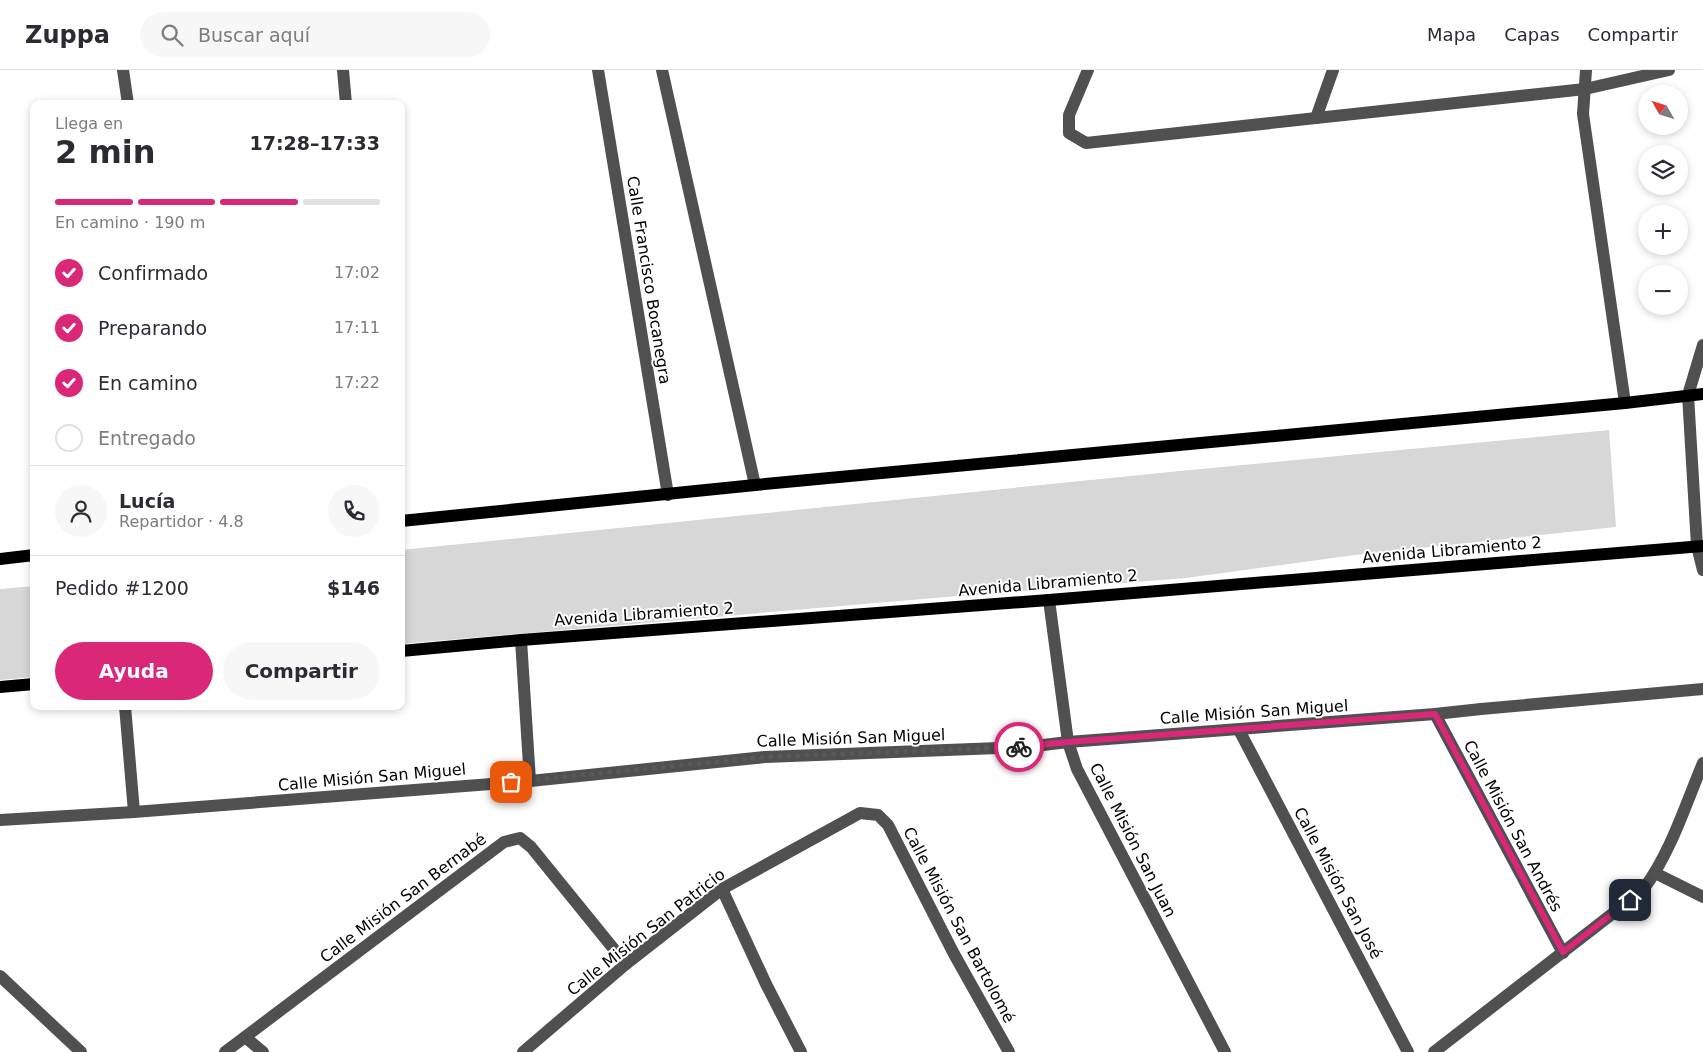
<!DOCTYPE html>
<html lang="es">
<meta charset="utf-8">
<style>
:root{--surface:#fff;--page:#f7f7f7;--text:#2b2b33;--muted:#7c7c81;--line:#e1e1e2;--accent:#db2777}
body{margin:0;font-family:"DejaVu Sans",sans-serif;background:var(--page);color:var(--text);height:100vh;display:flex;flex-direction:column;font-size:19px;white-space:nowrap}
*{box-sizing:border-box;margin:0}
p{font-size:16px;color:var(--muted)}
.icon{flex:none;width:28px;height:28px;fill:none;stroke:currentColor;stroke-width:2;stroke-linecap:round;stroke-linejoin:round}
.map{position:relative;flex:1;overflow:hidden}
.sheet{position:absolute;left:30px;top:30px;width:375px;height:610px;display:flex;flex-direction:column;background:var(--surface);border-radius:10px;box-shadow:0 2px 8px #0003}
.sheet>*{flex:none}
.needle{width:32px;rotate:309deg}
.buttons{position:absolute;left:1638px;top:15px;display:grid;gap:10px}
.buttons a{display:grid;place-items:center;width:50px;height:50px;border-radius:50%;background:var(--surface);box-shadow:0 2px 8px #0003;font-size:25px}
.pin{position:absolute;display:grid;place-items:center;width:42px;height:42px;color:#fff;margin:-21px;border-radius:10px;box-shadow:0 2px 8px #0006}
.courier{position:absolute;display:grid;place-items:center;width:50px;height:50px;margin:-25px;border:4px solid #db2777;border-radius:50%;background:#fff;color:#222;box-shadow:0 1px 6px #0007}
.head em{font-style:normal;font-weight:700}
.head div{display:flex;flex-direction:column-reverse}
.head{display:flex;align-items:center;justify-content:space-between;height:85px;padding:0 25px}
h1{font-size:32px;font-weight:700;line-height:38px}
.bar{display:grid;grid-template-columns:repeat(4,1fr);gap:8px 5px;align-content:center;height:60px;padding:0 25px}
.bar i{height:6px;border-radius:4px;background:var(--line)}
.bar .active{background:var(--accent)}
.bar p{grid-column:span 4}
.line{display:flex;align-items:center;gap:12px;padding:0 25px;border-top:1px solid var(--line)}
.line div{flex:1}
.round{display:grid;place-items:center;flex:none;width:52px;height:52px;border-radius:26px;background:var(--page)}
ol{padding:0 25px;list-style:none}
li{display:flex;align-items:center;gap:15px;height:55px}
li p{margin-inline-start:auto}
li .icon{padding:5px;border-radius:50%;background:var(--accent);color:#fff;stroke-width:4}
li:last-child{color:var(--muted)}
li i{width:28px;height:28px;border:2px solid var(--line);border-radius:50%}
.primary-button{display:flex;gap:10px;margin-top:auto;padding:10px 25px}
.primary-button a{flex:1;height:58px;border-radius:30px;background:var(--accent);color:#fff;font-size:20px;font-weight:700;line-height:58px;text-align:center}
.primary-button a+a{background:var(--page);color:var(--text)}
header{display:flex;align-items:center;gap:30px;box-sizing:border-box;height:70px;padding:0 25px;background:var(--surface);border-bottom:1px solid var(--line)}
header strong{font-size:24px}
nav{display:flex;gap:28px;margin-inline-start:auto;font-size:18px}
.search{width:350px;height:45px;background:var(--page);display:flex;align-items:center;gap:12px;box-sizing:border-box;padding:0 18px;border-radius:28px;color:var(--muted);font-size:19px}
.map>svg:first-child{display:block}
.green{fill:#d7d7d7}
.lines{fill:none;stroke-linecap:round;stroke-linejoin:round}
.minor{stroke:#505050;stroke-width:12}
.major{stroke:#000;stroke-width:12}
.done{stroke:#595959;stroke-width:5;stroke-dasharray:0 9}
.route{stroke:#db2777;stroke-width:6}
.labels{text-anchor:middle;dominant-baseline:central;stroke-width:4;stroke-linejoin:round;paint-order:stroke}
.street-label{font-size:16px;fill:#000;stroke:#fff}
</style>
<header>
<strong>Zuppa</strong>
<div class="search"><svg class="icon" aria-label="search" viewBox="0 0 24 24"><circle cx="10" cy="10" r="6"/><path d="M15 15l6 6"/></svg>Buscar aquí</div>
<nav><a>Mapa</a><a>Capas</a><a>Compartir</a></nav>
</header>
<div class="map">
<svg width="1703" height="982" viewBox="0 0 1703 982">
<rect width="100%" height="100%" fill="#fff"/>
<g class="green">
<path d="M1609 360 1616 457 1355 485 1186 508 946 527 401 574V480L1170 402Z"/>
<path d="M34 516V607L0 610V519Z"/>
</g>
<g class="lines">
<g class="minor">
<path d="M123 0 128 34"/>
<path d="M343 0 346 34"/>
<path d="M598 0 668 425"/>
<path d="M662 0 755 415"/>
<path d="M1088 0 1069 45V63L1086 73 1585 19 1669 0"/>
<path d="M1586 0 1583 44 1625 333"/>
<path d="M1316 48 1333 0"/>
<path d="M1703 275 1688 325 1697 476 1703 500"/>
<path d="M1049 530 1068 672 1077 699 1225 982"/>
<path d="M521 570 530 711"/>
<path d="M125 636 134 742"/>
<path d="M1435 644 1563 883"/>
<path d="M1239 660 1408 982"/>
<path d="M0 750 134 742 530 711 765 687 1027 677 1068 672 1435 644 1481 639 1703 619"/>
<path d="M1655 803 1703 827"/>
<path d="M722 819 766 914 801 982"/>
<path d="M0 906 81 982"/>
<path d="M245 967 263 982"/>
<path d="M225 982 504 772 520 768 531 777 626 894"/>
<path d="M523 982 626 894 722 819 860 743 878 745 888 755 954 884 1009 982"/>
<path d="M1434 982 1643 820C1671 782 1685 736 1703 693"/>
</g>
<g class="major">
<path d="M401 451 755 415 1625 333 1703 324"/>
<path d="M0 489 34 485"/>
<path d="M401 581 521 570 1049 530 1703 476"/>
<path d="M0 617 34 614"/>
</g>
</g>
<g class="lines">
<path class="done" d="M511 712 765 687 1019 677"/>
<path class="route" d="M1019 677 1068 672 1435 644 1563 882 1630 830"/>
</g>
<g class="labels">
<g class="street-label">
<text transform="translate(649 210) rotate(81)">Calle Francisco Bocanegra</text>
<text transform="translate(1452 480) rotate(-5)">Avenida Libramiento 2</text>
<text transform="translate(1048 513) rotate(-5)">Avenida Libramiento 2</text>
<text transform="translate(644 544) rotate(-4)">Avenida Libramiento 2</text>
<text transform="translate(1254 642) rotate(-4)">Calle Misión San Miguel</text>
<text transform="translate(851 668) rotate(-2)">Calle Misión San Miguel</text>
<text transform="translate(372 707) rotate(-5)">Calle Misión San Miguel</text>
<text transform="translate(1513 756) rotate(62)">Calle Misión San Andrés</text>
<text transform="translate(1133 770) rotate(63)">Calle Misión San Juan</text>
<text transform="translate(1338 813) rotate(62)">Calle Misión San José</text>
<text transform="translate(403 828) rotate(-37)">Calle Misión San Bernabé</text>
<text transform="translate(959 855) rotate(62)">Calle Misión San Bartolomé</text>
<text transform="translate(646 862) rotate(-38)">Calle Misión San Patricio</text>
</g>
</g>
</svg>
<div class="buttons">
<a><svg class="needle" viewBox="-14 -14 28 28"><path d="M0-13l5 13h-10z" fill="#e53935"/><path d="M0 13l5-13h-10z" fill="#7c7c81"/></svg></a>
<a><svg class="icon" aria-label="layers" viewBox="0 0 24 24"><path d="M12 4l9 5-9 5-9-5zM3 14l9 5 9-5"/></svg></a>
<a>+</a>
<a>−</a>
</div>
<div class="pin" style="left:511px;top:712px;background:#ea580c"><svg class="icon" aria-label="bag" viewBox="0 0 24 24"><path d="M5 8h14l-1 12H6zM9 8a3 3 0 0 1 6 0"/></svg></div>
<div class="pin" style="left:1630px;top:830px;background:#1f2937"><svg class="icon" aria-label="home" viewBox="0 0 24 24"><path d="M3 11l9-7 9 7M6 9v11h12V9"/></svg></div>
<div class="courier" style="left:1019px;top:677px"><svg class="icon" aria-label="bike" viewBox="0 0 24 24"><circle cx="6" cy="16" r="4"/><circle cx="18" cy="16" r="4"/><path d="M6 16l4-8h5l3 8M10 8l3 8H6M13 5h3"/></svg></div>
<section class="sheet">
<div class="head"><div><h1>2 min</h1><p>Llega en</p></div><em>17:28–17:33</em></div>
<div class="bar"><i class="active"></i><i class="active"></i><i class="active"></i><i></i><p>En camino · 190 m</p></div>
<ol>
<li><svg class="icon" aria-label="check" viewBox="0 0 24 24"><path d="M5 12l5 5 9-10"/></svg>Confirmado<p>17:02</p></li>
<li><svg class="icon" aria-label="check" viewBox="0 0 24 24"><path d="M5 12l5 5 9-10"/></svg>Preparando<p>17:11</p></li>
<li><svg class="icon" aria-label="check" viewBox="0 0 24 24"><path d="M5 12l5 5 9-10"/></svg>En camino<p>17:22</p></li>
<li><i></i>Entregado</li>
</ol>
<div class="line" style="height:90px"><a class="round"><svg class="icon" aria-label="person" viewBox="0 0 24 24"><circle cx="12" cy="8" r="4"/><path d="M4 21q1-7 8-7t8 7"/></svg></a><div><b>Lucía</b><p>Repartidor · 4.8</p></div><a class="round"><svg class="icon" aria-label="phone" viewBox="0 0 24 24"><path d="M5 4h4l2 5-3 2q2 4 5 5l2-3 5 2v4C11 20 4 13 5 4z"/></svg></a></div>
<div class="line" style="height:65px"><div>Pedido #1200</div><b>$146</b></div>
<div class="primary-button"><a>Ayuda</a><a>Compartir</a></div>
</section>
</div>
